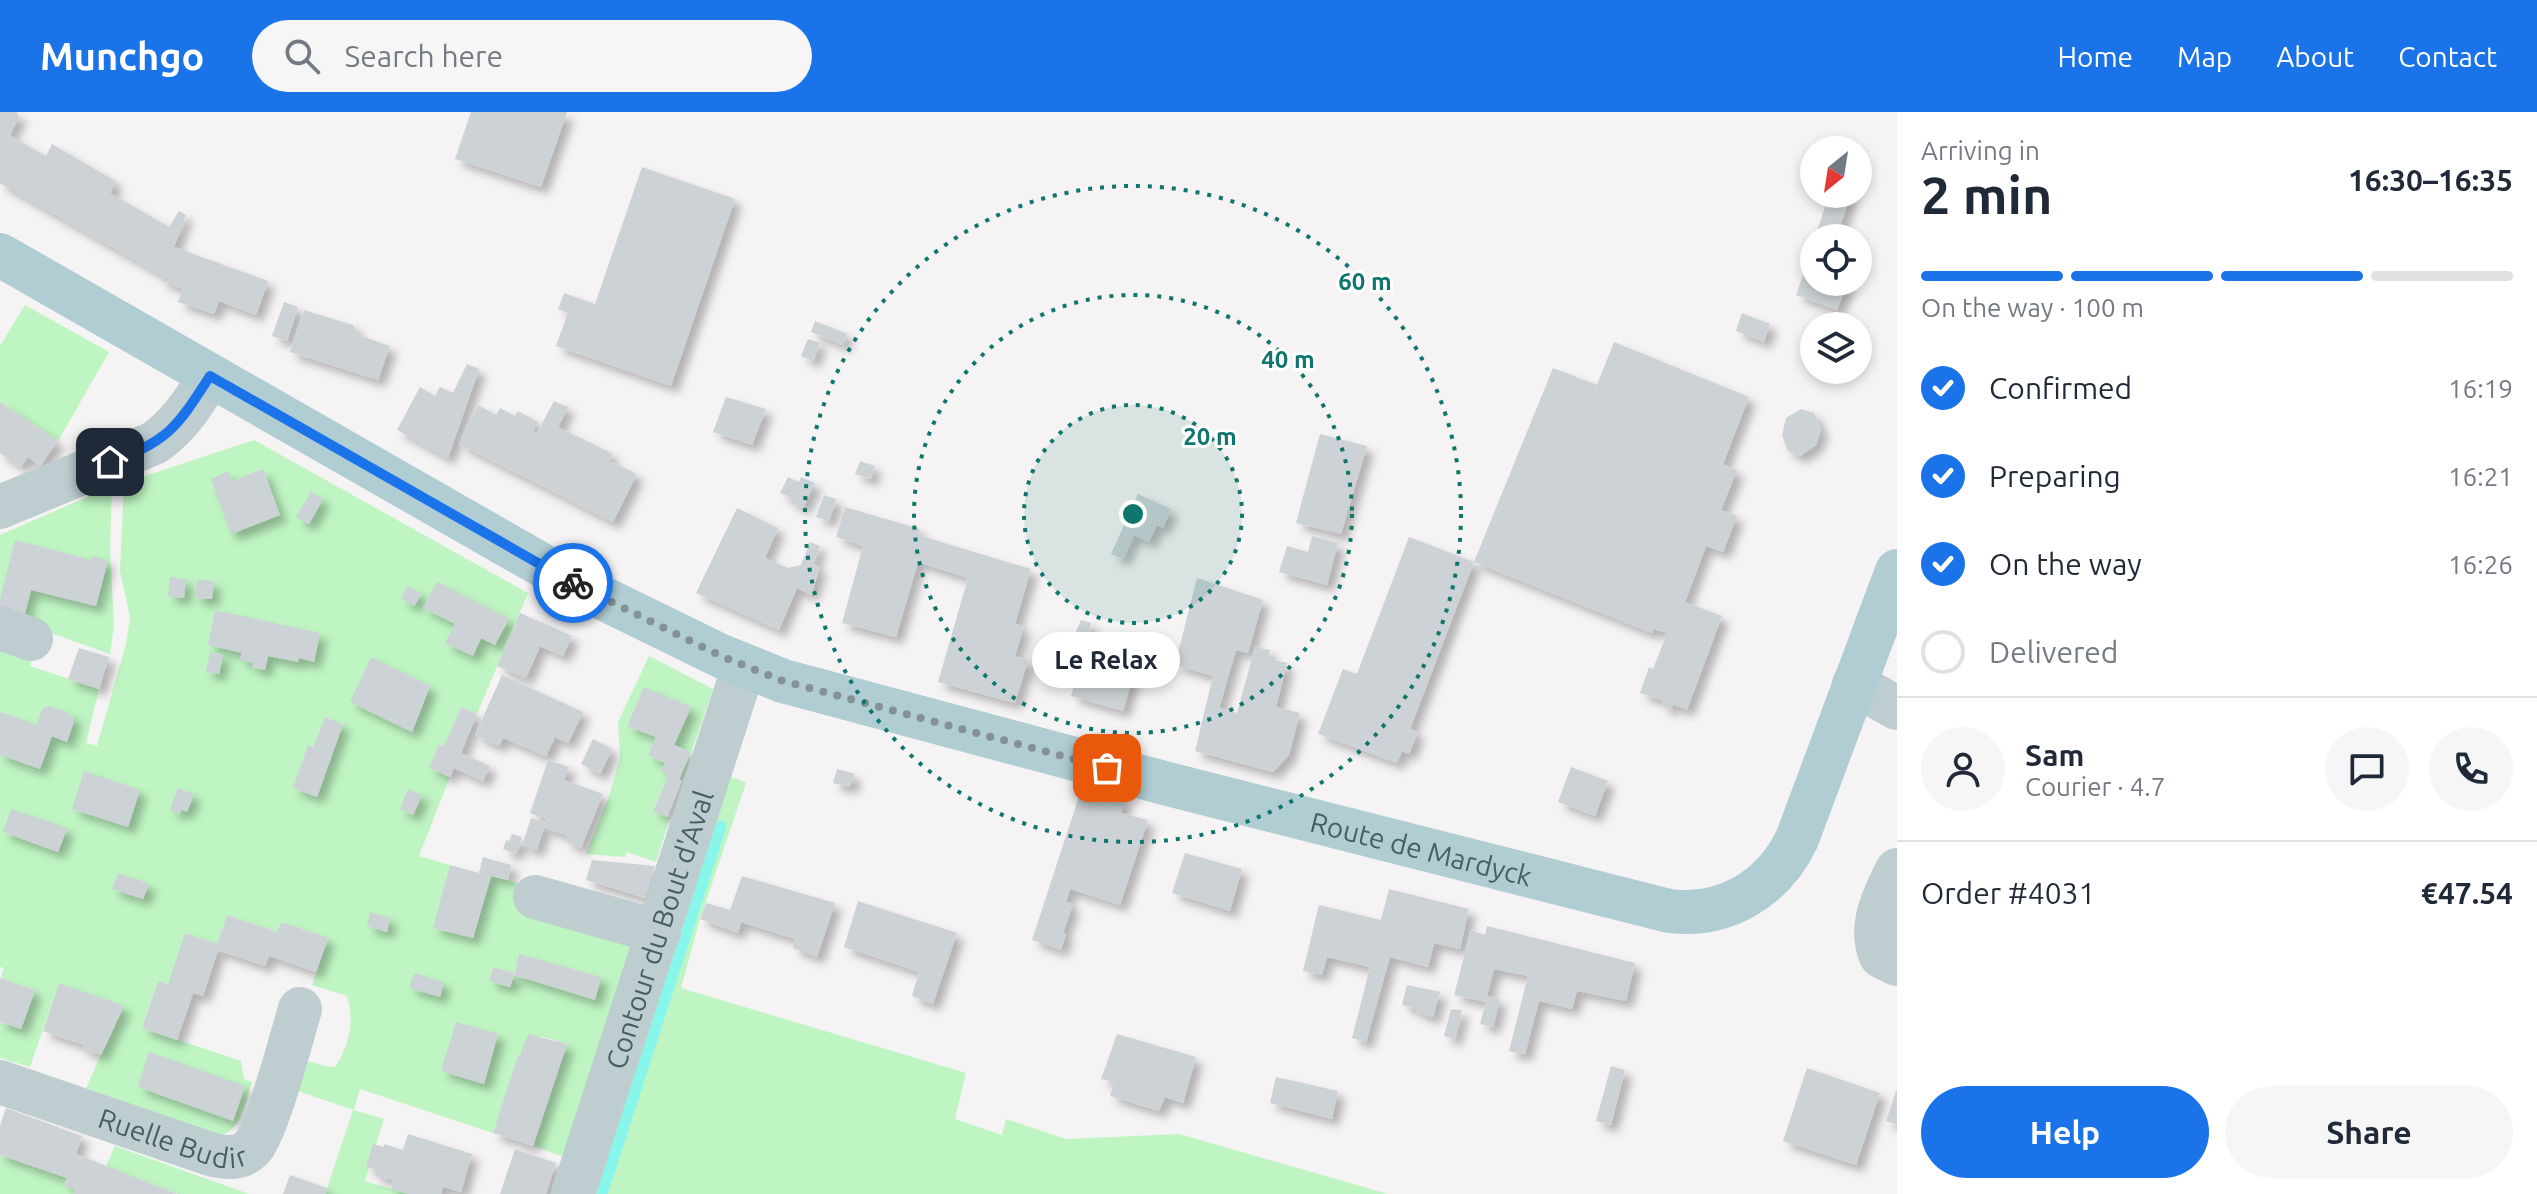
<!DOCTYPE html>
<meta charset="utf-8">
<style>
:root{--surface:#fff;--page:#f6f6f7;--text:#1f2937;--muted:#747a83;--line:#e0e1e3;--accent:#1a73e8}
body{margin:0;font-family:Ubuntu,sans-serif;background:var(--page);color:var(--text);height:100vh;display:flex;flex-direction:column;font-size:30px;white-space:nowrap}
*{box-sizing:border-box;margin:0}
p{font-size:26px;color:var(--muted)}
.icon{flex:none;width:44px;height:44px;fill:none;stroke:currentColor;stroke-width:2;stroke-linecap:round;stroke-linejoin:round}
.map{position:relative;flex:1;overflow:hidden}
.sheet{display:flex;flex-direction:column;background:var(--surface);width:640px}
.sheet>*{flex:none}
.needle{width:52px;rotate:210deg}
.fabs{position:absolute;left:1800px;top:24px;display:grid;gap:16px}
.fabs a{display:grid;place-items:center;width:72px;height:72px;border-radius:50%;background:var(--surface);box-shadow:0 4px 12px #0003;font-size:40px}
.pin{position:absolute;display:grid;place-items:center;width:68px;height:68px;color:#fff;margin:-34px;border-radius:16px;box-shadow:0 4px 12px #0006}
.courier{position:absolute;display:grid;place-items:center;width:80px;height:80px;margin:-40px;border:6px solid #1a73e8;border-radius:50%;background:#fff;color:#222;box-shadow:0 2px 10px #0007}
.bubble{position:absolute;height:56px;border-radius:28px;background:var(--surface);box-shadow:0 4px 12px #0003;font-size:26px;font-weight:600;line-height:56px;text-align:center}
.head em{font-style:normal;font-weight:600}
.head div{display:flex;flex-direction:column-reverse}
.head{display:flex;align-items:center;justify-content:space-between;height:136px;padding:0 24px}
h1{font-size:52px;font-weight:600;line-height:60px}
.bar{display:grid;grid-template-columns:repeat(4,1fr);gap:12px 8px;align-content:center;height:96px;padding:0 24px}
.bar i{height:10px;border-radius:6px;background:var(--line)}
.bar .selected{background:var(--accent)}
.bar p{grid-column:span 4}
.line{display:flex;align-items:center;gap:20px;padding:0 24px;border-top:2px solid var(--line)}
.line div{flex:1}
.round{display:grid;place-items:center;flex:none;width:84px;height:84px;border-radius:42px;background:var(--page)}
ol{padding:0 24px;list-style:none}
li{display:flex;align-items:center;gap:24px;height:88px}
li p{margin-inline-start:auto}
li .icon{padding:8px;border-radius:50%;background:var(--accent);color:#fff;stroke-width:4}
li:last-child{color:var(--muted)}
li i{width:44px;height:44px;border:4px solid var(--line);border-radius:50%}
.button{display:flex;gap:16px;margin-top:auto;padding:16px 24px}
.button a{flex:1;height:92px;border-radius:48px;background:var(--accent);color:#fff;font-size:32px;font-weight:600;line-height:92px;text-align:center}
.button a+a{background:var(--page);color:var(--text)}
header{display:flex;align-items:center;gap:48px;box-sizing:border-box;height:112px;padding:0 40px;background:var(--accent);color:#fff}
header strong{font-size:38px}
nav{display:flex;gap:44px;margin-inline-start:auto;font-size:28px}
.search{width:560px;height:72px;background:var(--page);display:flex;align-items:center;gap:20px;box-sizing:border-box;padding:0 28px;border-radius:44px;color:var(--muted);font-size:30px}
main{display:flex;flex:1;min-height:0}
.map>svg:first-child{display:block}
.green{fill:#bff5c3;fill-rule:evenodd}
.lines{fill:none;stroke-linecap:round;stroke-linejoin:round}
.stream{stroke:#88f6eb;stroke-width:11}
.building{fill:#ccd2d5;filter:url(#shadow)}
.minor{stroke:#bdcdd0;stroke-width:44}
.major{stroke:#b0cdd3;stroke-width:44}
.done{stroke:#859295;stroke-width:8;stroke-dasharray:0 14.4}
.route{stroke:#1a73e8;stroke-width:10}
.ring{fill:none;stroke:#0f766e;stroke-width:4;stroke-dasharray:4 8}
.labels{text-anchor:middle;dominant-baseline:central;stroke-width:6;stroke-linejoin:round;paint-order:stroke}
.street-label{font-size:28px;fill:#485e63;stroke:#fff}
.centre{fill:#0f766e;stroke:#fff;stroke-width:4}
.ring-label{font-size:24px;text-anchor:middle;font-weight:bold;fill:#0f766e;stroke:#fff;stroke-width:6;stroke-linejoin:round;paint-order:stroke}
</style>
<header>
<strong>Munchgo</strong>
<div class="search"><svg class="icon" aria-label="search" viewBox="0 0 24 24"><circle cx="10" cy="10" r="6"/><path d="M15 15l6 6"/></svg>Search here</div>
<nav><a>Home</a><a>Map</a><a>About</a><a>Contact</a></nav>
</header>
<main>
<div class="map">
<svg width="1897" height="1082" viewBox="0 0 1897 1082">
<defs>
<filter id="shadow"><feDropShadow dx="7" dy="7" stdDeviation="4" flood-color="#0004"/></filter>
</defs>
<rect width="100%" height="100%" fill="#f5f3f3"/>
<g class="green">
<path d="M25 193 109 240 58 329 0 290V234Z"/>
<path d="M254 328 528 481 477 602 461 595 444 634 439 632 430 656 450 665 419 744 450 753 434 816 473 826 491 764 640 803 567 1046 533 1034 567 932 541 924 520 944 518 943 493 1021 360 977 354 998 384 1007 365 1069 409 1082H325L353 998 298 979 301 951C314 946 324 958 336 954 349 932 355 910 347 884L312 873 328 826 281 810 277 820 227 803 217 832 185 821 168 872 158 869 142 916 241 949 244 967 252 970C246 990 241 1018 220 1024L86 976 123 894 59 871 30 955 0 946V910L21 917 35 878 1 866 4 856 0 855V528L35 539 30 554 99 577 86 631 97 634 126 532 130 505 120 459 124 371ZM371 546 430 574 412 620 351 590ZM325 605 343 612 317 685 293 676 308 634 313 635ZM67 717 58 740 3 720ZM519 843 601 865 595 887 514 863 510 875 489 868 493 855 514 861Z"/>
<path d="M112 374 110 437 114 513 110 542 0 503V423Z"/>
<path d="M649 544 713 577 682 668H679L674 633 691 595 644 576 627 613 656 625 648 643 665 651 668 664 653 698 670 706 656 750 627 740 625 745 586 742 609 684 620 647 618 610Z"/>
<path d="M723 661 746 671 700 807 681 876 966 961 955 1007 1002 1023 1006 1007 1066 1027 1179 1022 1388 1082H585Z"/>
<path d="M115 1034 249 1082H178L106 1054Z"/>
<path d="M0 1043 67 1066 64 1073 75 1077 73 1082H0Z"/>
</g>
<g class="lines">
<path class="stream" d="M602 1082 721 714"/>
</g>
<g class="building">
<path d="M0 0H17L19 6 9 23 46 44 52 32 98 59 116 69 110 81 169 115 179 99 186 103 174 135 268 169 256 203 219 189 214 202 178 190 183 177 161 169 163 164 0 71Z"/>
<path d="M471 0H567L541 75 455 47Z"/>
<path d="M642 55 735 87 671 274 556 234 568 201 558 197 564 181 595 192Z"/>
<path d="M1829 82H1851L1838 120 1855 126H1815Z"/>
<path d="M1814 130V170H1848L1837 198 1796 183Z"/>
<path d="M284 190 298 195 287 229 272 224Z"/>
<path d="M304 198 353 213 358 223 390 234 378 268 290 240Z"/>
<path d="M1742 201 1770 212 1764 230 1736 219Z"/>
<path d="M815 209 847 222 843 233 811 220Z"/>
<path d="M808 227 820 231 813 249 801 244Z"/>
<path d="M1614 230 1749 285 1723 352 1737 358 1721 398 1737 404 1723 440 1706 434 1685 490 1722 504 1687 598 1673 592 1671 597 1662 594 1664 589 1640 581 1649 555 1653 557 1667 521 1653 517 1652 521 1474 450 1410 617 1418 620 1409 642 1402 639 1397 651 1318 622 1343 557 1357 562 1409 425 1474 450 1553 256 1597 273Z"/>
<path d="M467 252 479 257 448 346 397 318 420 275 435 284 440 275 453 281Z"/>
<path d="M726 285 766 297 752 333 713 320Z"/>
<path d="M554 289 568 295 558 315 613 342 609 349 637 362 613 410 459 332 478 293 496 303 500 296 515 304 518 299 538 310 533 319 537 321Z"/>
<path d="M0 290 58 329 40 354 28 345 21 355 0 341Z"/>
<path d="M1801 297 1814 301 1821 318 1816 333 1800 344 1788 339 1782 323 1786 306Z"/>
<path d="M1320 322 1367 334 1341 422 1296 411Z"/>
<path d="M860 349 875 354 871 367 855 362Z"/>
<path d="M263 357 280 403 231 422 211 367 228 359 232 369Z"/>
<path d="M788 365 799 370 801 365 815 371 803 396 790 390 792 386 780 381Z"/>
<path d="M311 380 323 387 309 412 296 405Z"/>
<path d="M1138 382 1171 397 1163 416 1157 413 1149 430 1134 423 1123 447 1111 442Z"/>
<path d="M824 383 836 387 829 409 816 405Z"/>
<path d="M845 395 920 417 918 423 1031 457 1015 512 1024 514 1015 544 1028 548 1015 591 938 570 968 466 918 450 896 525 842 511 863 434 836 425Z"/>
<path d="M737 396 778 416 765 446 788 456 801 453 810 430 820 434 813 452 820 455 811 483 797 476 779 518 696 481Z"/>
<path d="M1312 424 1338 431 1327 473 1279 460 1287 434 1308 440Z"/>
<path d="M15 428 91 448 92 444 108 448 96 494 31 478 23 509 0 503V487Z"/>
<path d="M170 465 186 467 184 486 168 484Z"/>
<path d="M1197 466 1263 488 1248 541 1236 538 1219 596 1237 601 1255 535 1270 538 1268 547 1287 551 1276 595 1300 601 1289 643 1273 660 1195 639 1213 564 1175 553Z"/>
<path d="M197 468 214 469 212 487 195 486Z"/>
<path d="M437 470 509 507 495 533 481 526 473 544 445 531 455 512 423 496Z"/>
<path d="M408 474 422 482 414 494 401 486Z"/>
<path d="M215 498 320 521 314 550 299 546 298 550 268 544 265 558 252 556 253 551 240 548 242 541 208 533Z"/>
<path d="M520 501 572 524 563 544 540 534 526 566 497 554Z"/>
<path d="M1081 508 1091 511 1086 530 1139 544 1123 599 1071 584 1083 542 1068 537Z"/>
<path d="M79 536 109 545 99 577 68 567Z"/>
<path d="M210 540 223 543 219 562 206 560Z"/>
<path d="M371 545 430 574 412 620 350 590Z"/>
<path d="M502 563 583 600 568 631 555 625 546 644 503 626 499 634 475 623Z"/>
<path d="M644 575 691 595 674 633 691 640 679 668H682L667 705 653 699 668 664 661 660 665 651 648 643 656 625 627 614Z"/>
<path d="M49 594 71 602 74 609 67 630 52 624 40 657 0 643V600L37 613 42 597Z"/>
<path d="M461 595 477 602 461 641 490 654 483 669 454 656 450 665 429 656 439 632 444 634Z"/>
<path d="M325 605 343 612 317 685 293 676 308 633 313 635Z"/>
<path d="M593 627 612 637 600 662 581 652Z"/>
<path d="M548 648 569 655 564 668 603 682 581 736 566 730 568 724 544 715 537 738 522 733 531 706 545 711 547 707 530 701Z"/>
<path d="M1571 655 1608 669 1595 704 1558 690Z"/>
<path d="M837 657 855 662 850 675 833 671Z"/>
<path d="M84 659 140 678 128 715 72 697Z"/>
<path d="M1082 675 1125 688 1121 701 1148 708 1120 793 1070 777 1066 790 1073 792 1063 821 1066 822 1061 838 1032 828Z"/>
<path d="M178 676 194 682 187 700 181 697 179 702 170 698Z"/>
<path d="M408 677 422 683 413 703 400 697Z"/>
<path d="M11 697 67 716 58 740 3 720Z"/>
<path d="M512 722 522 725 516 742 503 737 506 728 509 729Z"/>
<path d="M1185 741 1242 757 1230 799 1172 781Z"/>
<path d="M483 745 511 753 508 768 491 764 473 826 433 816 450 753 479 761Z"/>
<path d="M592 748 655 754 645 786 586 768Z"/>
<path d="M118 761 149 772 143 787 112 777Z"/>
<path d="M742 764 835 791 817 845 793 836 795 827 741 810 738 821 700 807 706 791 730 798Z"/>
<path d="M1389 777 1469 797 1460 837 1434 831 1428 855 1390 845 1366 930 1352 926 1370 855 1327 845 1322 863 1303 859 1319 793 1381 808Z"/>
<path d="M858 789 957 821 933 892 912 884 919 860 844 835Z"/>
<path d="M370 800 390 806 387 820 367 814Z"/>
<path d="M227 803 277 820 281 810 328 826 316 860 269 844 265 854 218 838 203 884 193 881 177 928 142 916 158 869 168 872 185 821 217 832Z"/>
<path d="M1487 814 1635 851 1626 889 1577 879 1572 897 1539 889 1525 942 1509 939 1528 864 1494 857 1487 884 1500 887 1493 915 1480 912 1486 890 1454 883 1471 818 1485 823Z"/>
<path d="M519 842 601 865 595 888 514 863Z"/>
<path d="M493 855 514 861 510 875 489 869Z"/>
<path d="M414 861 444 870 440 885 409 876Z"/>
<path d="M0 866 35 878 21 917 0 910Z"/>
<path d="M59 871 124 894 101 943 82 937 84 933 43 919Z"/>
<path d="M1407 873 1440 880 1433 905 1416 900 1417 897 1402 893Z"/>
<path d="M1451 897 1462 898 1455 927 1444 924Z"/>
<path d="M456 910 498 922 484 972 441 959Z"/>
<path d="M528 922 567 932 533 1034 493 1021 518 943 520 944Z"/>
<path d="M1117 922 1196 945 1183 991 1165 985 1159 999 1110 984 1114 970 1101 967Z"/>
<path d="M149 940 245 974 233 1009 138 975Z"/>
<path d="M1611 954 1625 958 1611 1013 1596 1009Z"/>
<path d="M1807 956 1880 981 1856 1053 1783 1029Z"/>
<path d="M1276 965 1338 979 1332 1007 1270 991Z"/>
<path d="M1896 979H1897V1013L1886 1009Z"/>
<path d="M6 996 82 1024 76 1042 177 1082H73L75 1077 64 1073 67 1066 0 1043V1014Z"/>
<path d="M408 1022 472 1042 461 1080 443 1075 441 1082H409L391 1077 393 1068 375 1064 377 1058 366 1055 373 1032 384 1035V1032L403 1038Z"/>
<path d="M515 1037 556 1051 546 1082H500Z"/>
<path d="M290 1063 327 1076 325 1082H283Z"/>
</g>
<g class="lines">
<g class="minor">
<path d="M0 395 154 331C179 314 194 290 210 264"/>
<path d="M0 516 31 527"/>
<path d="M1854 572 1897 596"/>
<path d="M1897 758C1884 784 1868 815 1881 844L1897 852"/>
<path d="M535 785 659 820"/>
<path id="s1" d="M0 970 210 1042C225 1046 240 1048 252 1036 267 1020 292 924 300 897"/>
<path id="s2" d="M573 1082 744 554"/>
</g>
<path class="major" id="s3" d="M0 143 582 476 721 544 783 569 1168 672 1669 799C1725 806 1773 777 1797 727L1897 459"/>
</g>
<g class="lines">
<path class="done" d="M573 471 721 544 783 569 1107 656"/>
<path class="route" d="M110 350C169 329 177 315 210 264L573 471"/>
</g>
<circle cx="1133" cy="402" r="109" fill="#0f766e" fill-opacity=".12"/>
<g class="ring">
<circle cx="1133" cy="402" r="109"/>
<circle cx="1133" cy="402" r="219"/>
<circle cx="1133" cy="402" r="328"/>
</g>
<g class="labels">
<g class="street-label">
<text stroke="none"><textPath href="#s3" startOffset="1552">Route de Mardyck</textPath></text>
<text stroke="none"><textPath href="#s2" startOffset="278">Contour du Bout d'Aval</textPath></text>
<text stroke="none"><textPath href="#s1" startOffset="182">Ruelle Budir</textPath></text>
</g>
</g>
<circle cx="1133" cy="402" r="12" class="centre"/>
<g class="ring-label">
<text x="1365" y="178">60 m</text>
<text x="1288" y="256">40 m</text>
<text x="1210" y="333">20 m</text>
</g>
</svg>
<div class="fabs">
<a><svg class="needle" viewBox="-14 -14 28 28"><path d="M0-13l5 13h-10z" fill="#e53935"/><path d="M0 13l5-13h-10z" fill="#747a83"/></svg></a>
<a><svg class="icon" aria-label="locate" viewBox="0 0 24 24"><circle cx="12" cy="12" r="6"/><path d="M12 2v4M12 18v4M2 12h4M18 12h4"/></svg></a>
<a><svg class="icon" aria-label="layers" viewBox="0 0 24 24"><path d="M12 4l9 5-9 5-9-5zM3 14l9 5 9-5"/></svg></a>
</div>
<div class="pin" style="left:1107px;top:656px;background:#ea580c"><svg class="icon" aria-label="bag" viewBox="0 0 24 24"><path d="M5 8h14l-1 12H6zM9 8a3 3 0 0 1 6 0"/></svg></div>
<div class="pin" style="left:110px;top:350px;background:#1f2937"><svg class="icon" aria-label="home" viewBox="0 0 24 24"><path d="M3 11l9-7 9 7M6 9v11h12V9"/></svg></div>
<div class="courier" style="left:573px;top:471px"><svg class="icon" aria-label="bike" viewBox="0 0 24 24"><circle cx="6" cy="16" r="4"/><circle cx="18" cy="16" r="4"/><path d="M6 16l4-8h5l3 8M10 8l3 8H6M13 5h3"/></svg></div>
<div class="bubble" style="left:1032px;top:520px;width:148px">Le Relax</div>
</div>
<section class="sheet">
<div class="head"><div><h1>2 min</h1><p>Arriving in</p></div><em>16:30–16:35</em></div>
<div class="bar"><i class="selected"></i><i class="selected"></i><i class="selected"></i><i></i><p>On the way · 100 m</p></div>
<ol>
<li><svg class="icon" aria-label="check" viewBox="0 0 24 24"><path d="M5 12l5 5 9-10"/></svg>Confirmed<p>16:19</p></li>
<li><svg class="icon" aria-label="check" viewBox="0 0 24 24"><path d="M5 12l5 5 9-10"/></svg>Preparing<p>16:21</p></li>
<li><svg class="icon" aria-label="check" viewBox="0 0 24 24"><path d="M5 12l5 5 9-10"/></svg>On the way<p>16:26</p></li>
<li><i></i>Delivered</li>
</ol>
<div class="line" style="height:144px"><a class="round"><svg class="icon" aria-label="person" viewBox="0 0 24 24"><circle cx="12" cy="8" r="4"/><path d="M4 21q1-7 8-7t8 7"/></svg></a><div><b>Sam</b><p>Courier · 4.7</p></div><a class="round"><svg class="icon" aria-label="chat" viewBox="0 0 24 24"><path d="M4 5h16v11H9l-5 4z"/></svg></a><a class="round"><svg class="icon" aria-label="phone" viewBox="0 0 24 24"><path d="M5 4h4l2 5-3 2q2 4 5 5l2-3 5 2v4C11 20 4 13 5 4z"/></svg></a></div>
<div class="line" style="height:104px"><div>Order #4031</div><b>€47.54</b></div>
<div class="button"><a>Help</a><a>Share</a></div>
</section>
</main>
